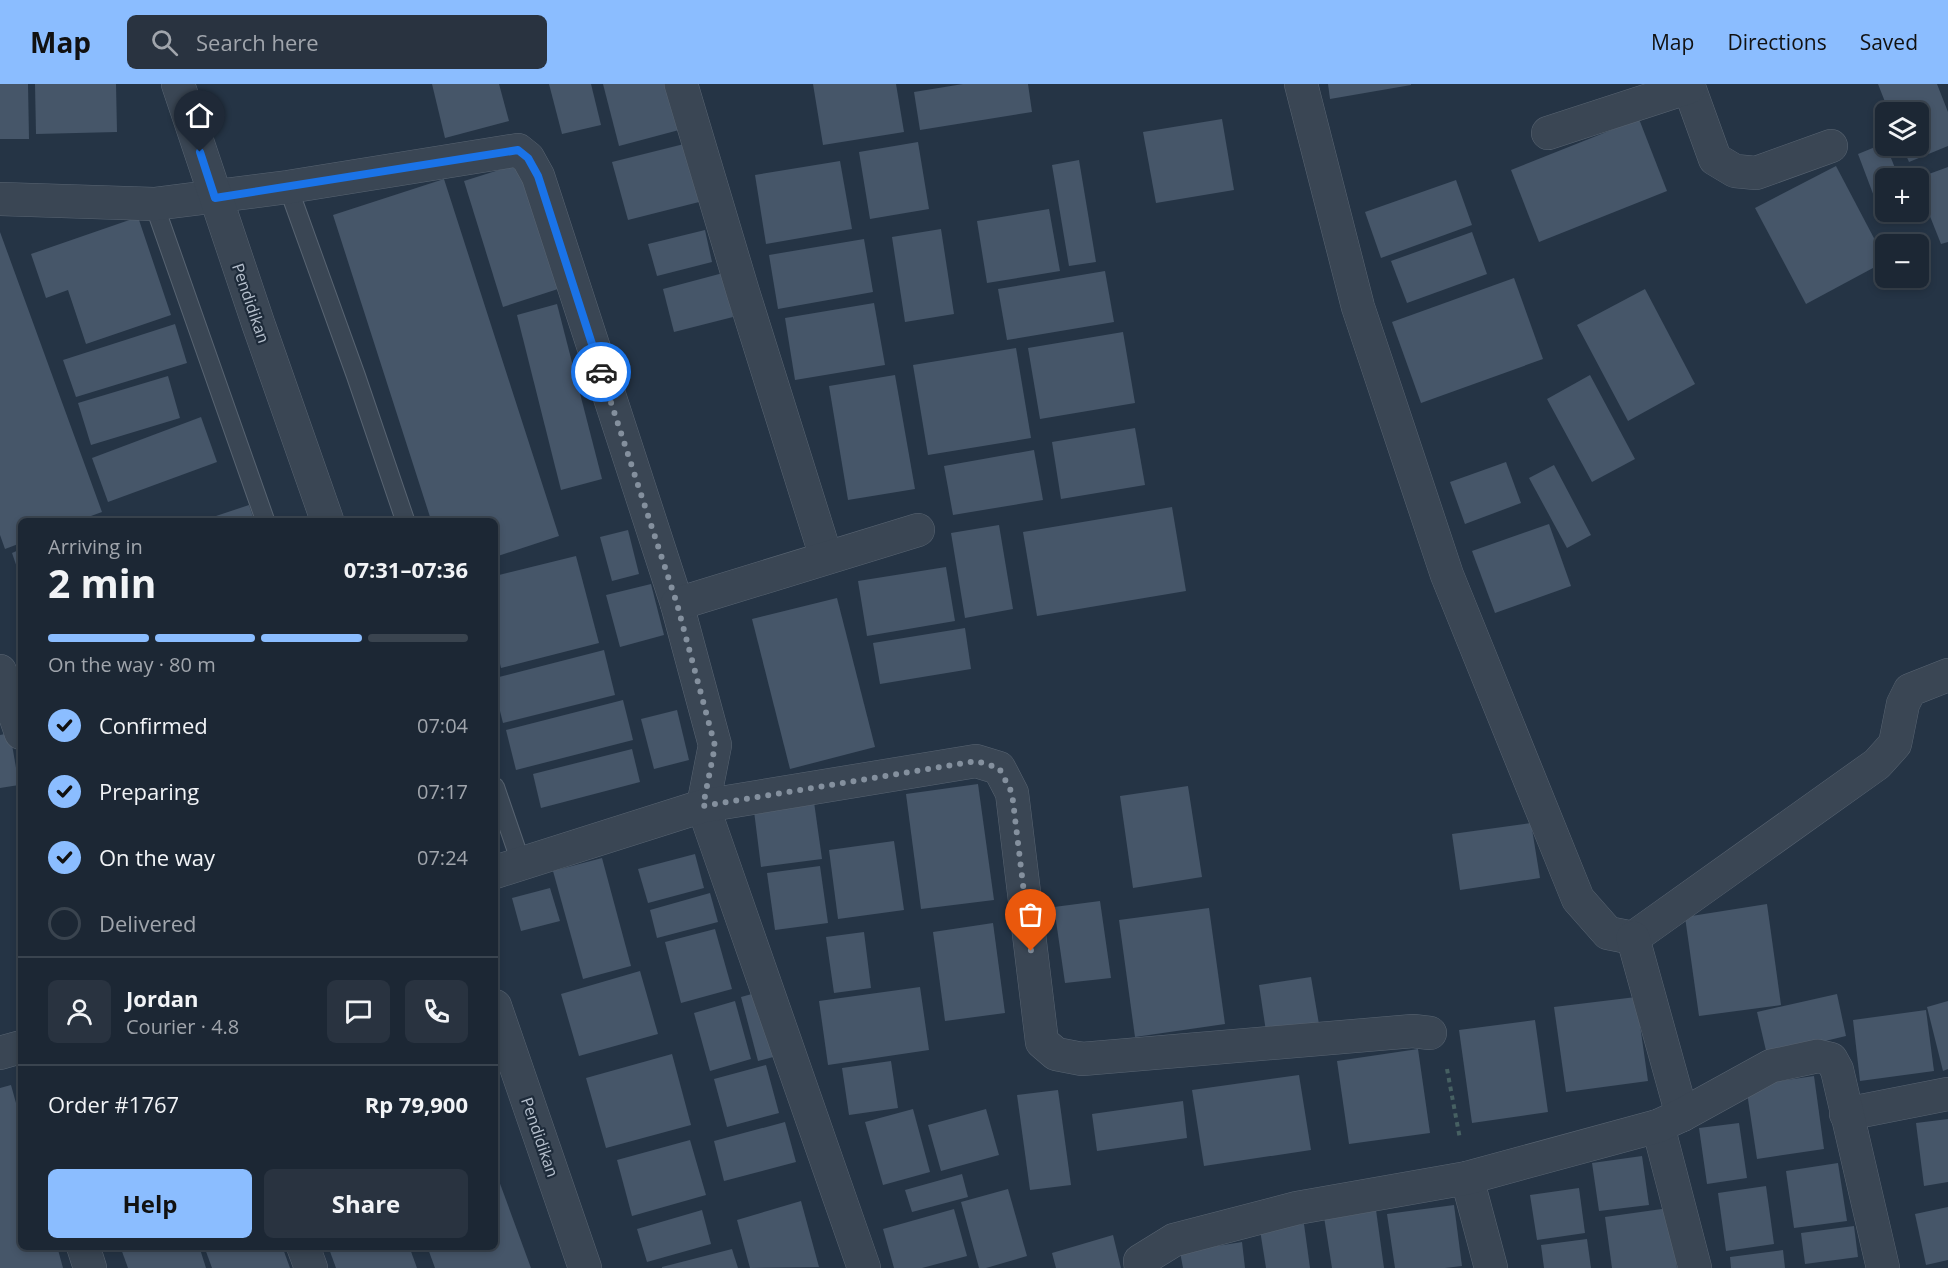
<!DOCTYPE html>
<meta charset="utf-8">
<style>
:root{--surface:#1c2734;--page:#293340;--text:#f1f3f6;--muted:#a0a5ac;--line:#3a444f;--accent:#8bbdff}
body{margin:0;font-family:"Open Sans",sans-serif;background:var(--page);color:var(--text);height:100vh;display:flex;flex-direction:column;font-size:22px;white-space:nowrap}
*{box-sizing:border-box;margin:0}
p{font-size:20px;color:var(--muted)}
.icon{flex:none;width:33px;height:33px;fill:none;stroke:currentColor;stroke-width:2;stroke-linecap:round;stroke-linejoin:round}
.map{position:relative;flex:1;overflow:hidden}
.side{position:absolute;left:18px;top:434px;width:480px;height:732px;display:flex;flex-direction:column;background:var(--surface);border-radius:9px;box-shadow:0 3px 9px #0003,0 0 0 2px var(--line)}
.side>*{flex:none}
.controls{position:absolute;left:1875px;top:18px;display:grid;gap:12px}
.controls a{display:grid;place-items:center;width:54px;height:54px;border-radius:9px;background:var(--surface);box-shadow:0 3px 9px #0003,0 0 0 2px var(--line);font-size:30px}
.pin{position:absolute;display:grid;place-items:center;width:51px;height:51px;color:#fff;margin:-62px -26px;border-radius:50% 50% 50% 0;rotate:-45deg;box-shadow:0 0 6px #0007}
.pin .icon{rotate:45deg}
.courier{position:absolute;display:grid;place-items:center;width:60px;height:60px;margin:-30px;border:4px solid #1a73e8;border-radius:50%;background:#fff;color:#222;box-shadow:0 2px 8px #0007}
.overview em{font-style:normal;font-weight:700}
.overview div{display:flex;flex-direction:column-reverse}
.overview{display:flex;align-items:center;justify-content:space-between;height:102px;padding:0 30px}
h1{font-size:39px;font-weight:700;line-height:45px}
.bar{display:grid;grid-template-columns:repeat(4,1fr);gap:9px 6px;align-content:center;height:72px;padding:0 30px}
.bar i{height:8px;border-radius:4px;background:var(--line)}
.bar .current{background:var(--accent)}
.bar p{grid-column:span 4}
.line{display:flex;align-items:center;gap:15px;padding:0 30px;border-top:2px solid var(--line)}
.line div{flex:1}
.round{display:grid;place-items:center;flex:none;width:63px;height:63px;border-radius:9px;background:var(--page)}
ol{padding:0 30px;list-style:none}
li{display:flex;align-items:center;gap:18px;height:66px}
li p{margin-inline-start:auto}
li .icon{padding:6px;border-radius:50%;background:var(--accent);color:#111;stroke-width:4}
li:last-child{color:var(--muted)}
li i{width:33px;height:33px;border:3px solid var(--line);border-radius:50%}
.button{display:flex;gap:12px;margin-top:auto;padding:12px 30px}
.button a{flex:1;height:69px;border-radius:9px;background:var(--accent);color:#111;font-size:24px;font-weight:700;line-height:69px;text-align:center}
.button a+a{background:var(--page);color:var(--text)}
header{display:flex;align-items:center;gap:36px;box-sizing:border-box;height:84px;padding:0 30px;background:var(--accent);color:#111}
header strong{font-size:28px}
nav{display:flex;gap:33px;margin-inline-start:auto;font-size:21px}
.search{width:420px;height:54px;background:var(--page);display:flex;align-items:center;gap:15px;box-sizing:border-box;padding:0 21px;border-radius:9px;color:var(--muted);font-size:22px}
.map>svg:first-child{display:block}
.building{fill:#465669}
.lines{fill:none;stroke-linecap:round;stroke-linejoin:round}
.service-casing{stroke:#586472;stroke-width:20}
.minor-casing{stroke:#586472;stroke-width:34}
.tertiary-casing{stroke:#586472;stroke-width:34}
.path{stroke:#466062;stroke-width:4;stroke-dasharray:4.5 4.5;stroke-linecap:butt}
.service{stroke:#3a4654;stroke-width:18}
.minor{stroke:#3a4654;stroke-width:33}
.tertiary{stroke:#3a4654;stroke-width:33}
.done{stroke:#84909e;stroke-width:6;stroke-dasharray:0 10.8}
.route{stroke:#1a73e8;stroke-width:8}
.labels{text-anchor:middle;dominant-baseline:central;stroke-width:4.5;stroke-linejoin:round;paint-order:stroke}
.street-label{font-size:16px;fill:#b7c1ce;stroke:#1e2b3a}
</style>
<header>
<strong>Map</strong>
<div class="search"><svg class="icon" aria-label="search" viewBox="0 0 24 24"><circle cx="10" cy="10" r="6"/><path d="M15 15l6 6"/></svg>Search here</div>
<nav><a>Map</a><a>Directions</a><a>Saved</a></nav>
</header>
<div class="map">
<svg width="1948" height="1184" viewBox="0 0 1948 1184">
<rect width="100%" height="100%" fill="#253445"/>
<g class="building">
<path d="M0 0H28L29 55H0Z"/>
<path d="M35 0H116L117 48 36 50Z"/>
<path d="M432 0H499L509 37 445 54Z"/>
<path d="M549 0H591L601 41 562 50Z"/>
<path d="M603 0H667L679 46 619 62Z"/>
<path d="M813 0H896L904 48 823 61Z"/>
<path d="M963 0H1028L1032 28 920 46 914 8Z"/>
<path d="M1328 0H1411V1L1330 15Z"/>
<path d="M1878 0H1937L1948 28V62L1909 78 1902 62H1918V28H1889Z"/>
<path d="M1222 35 1234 106 1156 119 1143 48Z"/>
<path d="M1639 35 1667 107 1539 158 1511 86Z"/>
<path d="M692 58 707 116 628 136 612 78Z"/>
<path d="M918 58 929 125 870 135 859 68Z"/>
<path d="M1885 59 1899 94H1886V111L1875 115 1858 70Z"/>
<path d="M1079 76 1096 178 1069 182 1052 81Z"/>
<path d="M840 77 852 145 766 160 755 91Z"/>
<path d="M518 80 558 205 503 223 464 97Z"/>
<path d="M1836 82 1886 177 1806 220 1755 124Z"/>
<path d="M1948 83V158L1941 160 1918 102V94Z"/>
<path d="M444 95 559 452 495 473V436H431L333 131Z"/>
<path d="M1456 96 1472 141 1381 174 1365 128Z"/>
<path d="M1049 125 1060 187 987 199 977 137Z"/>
<path d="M138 133 171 231 86 260 68 206 46 214 31 170Z"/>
<path d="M941 145 954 230 905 238 892 153Z"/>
<path d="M705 146 712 178 657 192 648 160Z"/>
<path d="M0 148 102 428 80 436H21V459L5 465 0 451Z"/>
<path d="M1472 148 1487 190 1407 219 1391 177Z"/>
<path d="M864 155 873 208 778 225 769 171Z"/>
<path d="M1105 187 1114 238 1007 256 998 205Z"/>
<path d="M723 189 733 233 674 248 663 205Z"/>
<path d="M1514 194 1543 275 1421 319 1392 238Z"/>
<path d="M1645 205 1695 300 1628 337 1577 241Z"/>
<path d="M874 219 885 281 795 296 785 234Z"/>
<path d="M557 220 602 395 561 406 517 231Z"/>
<path d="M175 240 187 279 76 313 63 276Z"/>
<path d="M1123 248 1135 319 1040 335 1028 264Z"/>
<path d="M1016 264 1031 354 928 371 913 281Z"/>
<path d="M895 291 915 405 848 416 829 302Z"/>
<path d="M1590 291 1635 375 1592 398 1547 315Z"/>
<path d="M168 292 180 334 91 361 78 319Z"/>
<path d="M201 333 217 378 108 418 92 374Z"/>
<path d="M1135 344 1145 401 1061 415 1052 358Z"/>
<path d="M1034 366 1043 416 953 431 944 382Z"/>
<path d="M1506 378 1521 419 1465 440 1450 398Z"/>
<path d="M1554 381 1591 451 1567 464 1529 394Z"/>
<path d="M249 421 254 436H204Z"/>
<path d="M1172 423 1186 507 1037 532 1023 448Z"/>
<path d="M1549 440 1571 502 1495 529 1472 467Z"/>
<path d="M999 441 1013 525 965 534 951 449Z"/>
<path d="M628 446 639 490 612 497 600 453Z"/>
<path d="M21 465V495L12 469Z"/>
<path d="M576 472 599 559 501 584 495 559V492Z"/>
<path d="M946 483 955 537 867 552 858 497Z"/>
<path d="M651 500 664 551 620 563 606 511Z"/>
<path d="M837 514 875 663 790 685 752 535Z"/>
<path d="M965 544 971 585 880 600 873 559Z"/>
<path d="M604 566 615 611 503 639 495 607V594Z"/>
<path d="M623 616 633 656 516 686 506 646Z"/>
<path d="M677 626 689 676 654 685 641 635Z"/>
<path d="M10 649 19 701 0 704V651Z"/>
<path d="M632 665 640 698 541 724 533 690Z"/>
<path d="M978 700 994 816 921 825 906 710Z"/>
<path d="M1188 702 1202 793 1133 804 1120 712Z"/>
<path d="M814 718 822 775 761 783 754 727Z"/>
<path d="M1531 739 1540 794 1460 806 1452 750Z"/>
<path d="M894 757 904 826 838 835 829 766Z"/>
<path d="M695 770 704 804 648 819 638 785Z"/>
<path d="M602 774 631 882 583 895 553 787Z"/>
<path d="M820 782 828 839 775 846 767 789Z"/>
<path d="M550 804 560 837 521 847 512 814Z"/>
<path d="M710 809 718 838 657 854 650 826Z"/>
<path d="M1100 817 1111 894 1065 899 1054 823Z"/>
<path d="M1767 820 1781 921 1699 932 1685 833Z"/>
<path d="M1209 824 1225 940 1135 953 1119 836Z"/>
<path d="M993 839 1005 929 945 937 933 848Z"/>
<path d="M715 845 732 905 681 919 665 858Z"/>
<path d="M864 848 871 904 834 909 826 853Z"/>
<path d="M640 887 658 950 579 972 561 910Z"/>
<path d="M1311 893 1320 946 1267 954 1259 901Z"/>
<path d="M920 903 929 966 828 981 819 917Z"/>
<path d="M759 908 777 972 758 977 741 913Z"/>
<path d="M1837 910 1846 952 1767 971 1757 928Z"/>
<path d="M1636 913 1648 997 1566 1008 1554 923Z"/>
<path d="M735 917 751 975 710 987 694 929Z"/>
<path d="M1948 917V985L1943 987 1927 923Z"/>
<path d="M1926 926 1934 987 1860 997 1853 936Z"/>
<path d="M1535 936 1548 1028 1472 1039 1459 946Z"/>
<path d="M1418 965 1430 1049 1349 1060 1337 977Z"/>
<path d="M672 970 691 1041 606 1064 586 994Z"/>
<path d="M891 977 898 1024 849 1031 842 984Z"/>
<path d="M766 981 779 1029 727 1043 714 995Z"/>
<path d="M1299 991 1311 1066 1204 1082 1192 1006Z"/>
<path d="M1814 992 1824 1065 1757 1075 1746 1002Z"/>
<path d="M11 1001 21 1037V1162H57L63 1184H0V1004Z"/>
<path d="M1058 1006 1071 1101 1030 1106 1017 1011Z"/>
<path d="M1183 1017 1187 1054 1097 1067 1092 1030Z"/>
<path d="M913 1025 930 1088 883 1101 865 1038Z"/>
<path d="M986 1025 999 1071 941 1087 928 1041Z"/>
<path d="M1948 1035V1098L1924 1102 1916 1039Z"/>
<path d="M785 1038 796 1078 724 1097 714 1057Z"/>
<path d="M1739 1039 1747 1094 1707 1100 1699 1044Z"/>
<path d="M690 1056 706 1111 632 1132 617 1076Z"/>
<path d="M1642 1072 1649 1121 1599 1127 1592 1079Z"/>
<path d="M1838 1079 1847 1137 1794 1144 1786 1087Z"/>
<path d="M495 1086 531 1184H435L427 1162H495Z"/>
<path d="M962 1090 968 1113 912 1128 905 1106Z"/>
<path d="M1766 1102 1774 1160 1726 1167 1718 1109Z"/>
<path d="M1579 1104 1585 1149 1537 1156 1530 1111Z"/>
<path d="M1008 1105 1027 1172 986 1184H979L961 1118Z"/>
<path d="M801 1117 819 1183 750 1184 737 1136Z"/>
<path d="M1454 1121 1462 1182 1445 1184H1395L1387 1130Z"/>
<path d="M1948 1123V1176L1926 1181 1915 1130Z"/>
<path d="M1669 1124 1677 1184H1612L1605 1133Z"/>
<path d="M954 1125 967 1172 922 1184H894L883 1145Z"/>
<path d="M702 1126 711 1160 647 1178 637 1145Z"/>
<path d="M1376 1126 1384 1184H1332L1324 1133Z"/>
<path d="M1304 1140 1310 1184H1266L1260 1146Z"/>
<path d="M1854 1142 1858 1173 1805 1180 1801 1149Z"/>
<path d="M1113 1151 1121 1184H1056L1052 1169Z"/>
<path d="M1587 1155 1591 1184H1544L1541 1161Z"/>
<path d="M1242 1158 1245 1184H1183L1180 1168Z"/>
<path d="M120 1162H199L206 1184H128Z"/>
<path d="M204 1162H282L290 1184H212Z"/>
<path d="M328 1162H409L417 1184H336Z"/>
<path d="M732 1165 738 1184H662V1183Z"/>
<path d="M1783 1166 1785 1184H1731L1730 1173Z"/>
</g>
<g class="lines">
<g class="service-casing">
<g id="service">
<path d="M288 103 356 292 405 436"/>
<path d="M154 120 265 436"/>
<path d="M495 703 521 779"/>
</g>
</g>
<g class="minor-casing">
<g id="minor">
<path d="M681 0 743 208 826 473"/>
<path d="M1301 0 1358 223 1447 491 1578 815 1608 849 1633 854 1877 680 1895 660 1903 620 1910 606 1948 591"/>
<path d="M1689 3 1715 75 1735 87 1756 89 1831 62"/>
<path d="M1548 49 1689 3 1688 0"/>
<path d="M0 115 154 120 288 103 518 66 528 74 538 92 677 520 715 661 703 722 864 1184"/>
<path d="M677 520 918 446"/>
<path d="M0 587 21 649"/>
<path d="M495 788 703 722 976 677 999 684 1012 709 1042 958 1056 970 1082 975 1413 947 1430 949"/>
<path d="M1633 854 1682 1031"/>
<path d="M0 969 21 963"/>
<path d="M1846 1030 1948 1010"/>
<path d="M1658 1042 1695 1184"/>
<path d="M1467 1094 1491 1184"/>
<path d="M83 1162 90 1184"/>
<path d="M303 1162 311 1184"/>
<path d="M1141 1184 1140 1177 1174 1156 1297 1124 1467 1094 1658 1042 1682 1031 1771 982 1818 972 1831 975 1837 986 1883 1184"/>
</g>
</g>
<g class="tertiary-casing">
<g id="tertiary">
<path d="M178 0 258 239 327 436"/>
<path d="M495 922 585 1184"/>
</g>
</g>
<path class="path" d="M1447 985 1460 1055"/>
<use href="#service" class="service"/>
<use href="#minor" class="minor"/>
<use href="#tertiary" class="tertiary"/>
</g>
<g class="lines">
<path class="done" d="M601 288 677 520 715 662 703 722 976 677 999 684 1012 709 1031 867"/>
<path class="route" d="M200 68 215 114 518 66 528 74 538 92 601 288"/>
</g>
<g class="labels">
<g class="street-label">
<text transform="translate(251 219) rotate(71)">Pendidikan</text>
<text transform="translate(540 1053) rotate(71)">Pendidikan</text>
</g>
</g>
</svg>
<div class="controls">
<a><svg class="icon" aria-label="layers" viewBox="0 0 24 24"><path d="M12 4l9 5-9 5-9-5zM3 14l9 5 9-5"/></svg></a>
<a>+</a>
<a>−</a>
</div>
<div class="pin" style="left:1031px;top:867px;background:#ea580c"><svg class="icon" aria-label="bag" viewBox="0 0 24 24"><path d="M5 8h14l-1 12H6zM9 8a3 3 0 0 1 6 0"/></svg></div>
<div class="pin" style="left:200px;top:68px;background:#1f2937"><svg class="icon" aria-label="home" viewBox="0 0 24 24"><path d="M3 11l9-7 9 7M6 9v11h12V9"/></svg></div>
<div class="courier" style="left:601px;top:288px"><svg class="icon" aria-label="car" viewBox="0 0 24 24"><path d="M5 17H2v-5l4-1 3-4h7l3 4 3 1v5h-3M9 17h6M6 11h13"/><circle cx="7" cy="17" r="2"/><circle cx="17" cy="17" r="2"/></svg></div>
<section class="side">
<div class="overview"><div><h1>2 min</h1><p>Arriving in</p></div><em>07:31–07:36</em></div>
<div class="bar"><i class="current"></i><i class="current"></i><i class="current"></i><i></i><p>On the way · 80 m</p></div>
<ol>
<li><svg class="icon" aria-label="check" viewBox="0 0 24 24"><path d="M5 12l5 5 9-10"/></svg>Confirmed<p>07:04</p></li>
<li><svg class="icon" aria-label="check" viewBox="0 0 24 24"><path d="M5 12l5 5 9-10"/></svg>Preparing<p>07:17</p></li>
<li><svg class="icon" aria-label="check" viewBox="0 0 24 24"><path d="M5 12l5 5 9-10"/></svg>On the way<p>07:24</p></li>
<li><i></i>Delivered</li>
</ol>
<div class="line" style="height:108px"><a class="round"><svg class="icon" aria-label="person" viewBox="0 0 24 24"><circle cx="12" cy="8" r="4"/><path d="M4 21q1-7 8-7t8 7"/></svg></a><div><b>Jordan</b><p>Courier · 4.8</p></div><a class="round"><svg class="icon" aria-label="chat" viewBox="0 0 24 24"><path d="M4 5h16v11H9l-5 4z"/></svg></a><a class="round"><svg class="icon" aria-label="phone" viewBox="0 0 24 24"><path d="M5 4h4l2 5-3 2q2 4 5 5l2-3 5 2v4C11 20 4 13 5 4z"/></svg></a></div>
<div class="line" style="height:78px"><div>Order #1767</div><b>Rp 79,900</b></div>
<div class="button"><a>Help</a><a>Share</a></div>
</section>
</div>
